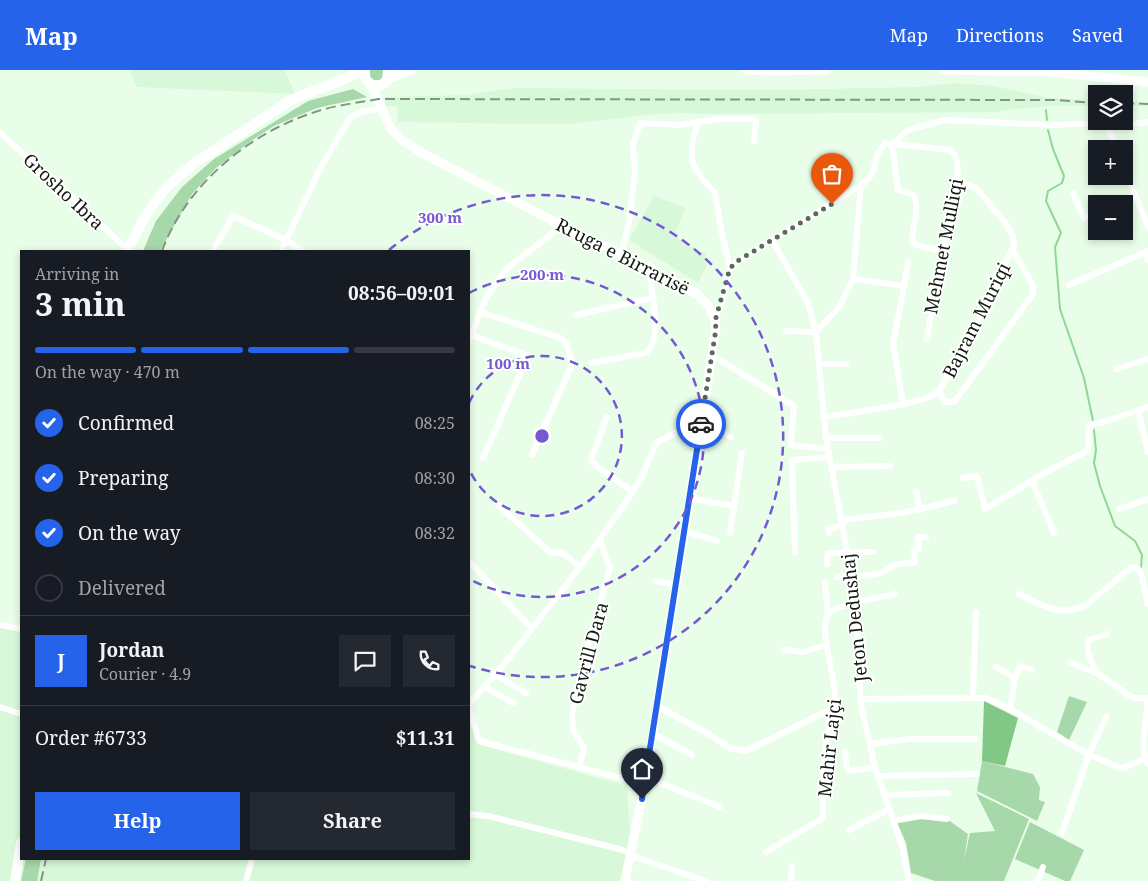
<!DOCTYPE html>
<meta charset="utf-8">
<style>
:root{--surface:#171b24;--page:#242831;--text:#f1f3f6;--muted:#9ea1a6;--line:#363941;--accent:#2563eb}
body{margin:0;font-family:"Noto Serif",serif;background:var(--page);color:var(--text);height:100vh;display:flex;flex-direction:column;font-size:19px;white-space:nowrap}
*{box-sizing:border-box;margin:0}
p{font-size:16px;color:var(--muted)}
.icon{flex:none;width:28px;height:28px;fill:none;stroke:currentColor;stroke-width:2;stroke-linecap:round;stroke-linejoin:round}
.map{position:relative;flex:1;overflow:hidden}
.side{position:absolute;left:20px;top:180px;width:450px;height:610px;display:flex;flex-direction:column;background:var(--surface);border-radius:0px;box-shadow:0 2px 8px #0003}
.side>*{flex:none}
.fabs{position:absolute;left:1088px;top:15px;display:grid;gap:10px}
.fabs a{display:grid;place-items:center;width:45px;height:45px;border-radius:0px;background:var(--surface);box-shadow:0 2px 8px #0003;font-size:25px}
.pin{position:absolute;display:grid;place-items:center;width:42px;height:42px;color:#fff;margin:-51px -21px;border-radius:50% 50% 50% 0;rotate:-45deg;box-shadow:0 0 5px #0007}
.pin .icon{rotate:45deg}
.courier{position:absolute;display:grid;place-items:center;width:50px;height:50px;margin:-25px;border:4px solid #2563eb;border-radius:50%;background:#fff;color:#222;box-shadow:0 1px 6px #0007}
.headline em{font-style:normal;font-weight:700}
.headline div{display:flex;flex-direction:column-reverse}
.headline{display:flex;align-items:center;justify-content:space-between;height:85px;padding:0 15px}
h1{font-size:32px;font-weight:700;line-height:38px}
.bar{display:grid;grid-template-columns:repeat(4,1fr);gap:8px 5px;align-content:center;height:60px;padding:0 15px}
.bar i{height:6px;border-radius:4px;background:var(--line)}
.bar .selected{background:var(--accent)}
.bar p{grid-column:span 4}
.line{display:flex;align-items:center;gap:12px;padding:0 15px;border-top:1px solid var(--line)}
.line div{flex:1}
.round{display:grid;place-items:center;flex:none;width:52px;height:52px;border-radius:0px;background:var(--page)}
ol{padding:0 15px;list-style:none}
li{display:flex;align-items:center;gap:15px;height:55px}
li p{margin-inline-start:auto}
li .icon{padding:5px;border-radius:50%;background:var(--accent);color:#fff;stroke-width:4}
li:last-child{color:var(--muted)}
li i{width:28px;height:28px;border:2px solid var(--line);border-radius:50%}
.action{display:flex;gap:10px;margin-top:auto;padding:10px 15px}
.action a{flex:1;height:58px;border-radius:0px;background:var(--accent);color:#fff;font-size:20px;font-weight:700;line-height:58px;text-align:center}
.action a+a{background:var(--page);color:var(--text)}
header{display:flex;align-items:center;gap:30px;box-sizing:border-box;height:70px;padding:0 25px;background:var(--accent);color:#fff}
header strong{font-size:24px}
nav{display:flex;gap:28px;margin-inline-start:auto;font-size:18px}
.map>svg:first-child{display:block}
.built{fill:#d8f9d9}
.green{fill:#a7d8a9}
.forest{fill:#81c886}
.lines{fill:none;stroke-linecap:round;stroke-linejoin:round}
.stream{stroke:#90d794;stroke-width:2}
.street{stroke:#fff;stroke-width:6}
.secondary{stroke:#fff;stroke-width:9}
.primary{stroke:#fff;stroke-width:10}
.rail{stroke:#849485;stroke-width:2;stroke-dasharray:10 5;stroke-linecap:butt}
.done{stroke:#5c6a5d;stroke-width:5;stroke-dasharray:0 9}
.route{stroke:#2563eb;stroke-width:6}
.ring{fill:none;stroke:#7559d3;stroke-width:2.5;stroke-dasharray:9 6}
.labels{text-anchor:middle;dominant-baseline:central;stroke-width:4;stroke-linejoin:round;paint-order:stroke}
.street-label{font-size:18px;fill:#101a11;stroke:#fff}
.centre{fill:#7559d3;stroke:#fff;stroke-width:2.5}
.ring-label{font-size:15px;text-anchor:middle;font-weight:bold;fill:#7559d3;stroke:#fff;stroke-width:4;stroke-linejoin:round;paint-order:stroke}
</style>
<header>
<strong>Map</strong>
<nav><a>Map</a><a>Directions</a><a>Saved</a></nav>
</header>
<div class="map">
<svg width="1148" height="811" viewBox="0 0 1148 811">
<rect width="100%" height="100%" fill="#e9fee9"/>
<g class="built">
<path d="M130 0H285L295 24 136 17Z"/>
<path d="M955 13 993 16 1050 28 1096 30V36H1049L1007 40 997 42 709 44 682 43 654 44 570 54H521L398 52 397 36H385V27L467 25 514 18 769 20 916 17Z"/>
<path d="M1124 31 1148 32V36H1124Z"/>
<path d="M654 126 686 138 673 166 705 183 708 192 698 213 629 170Z"/>
<path d="M0 555 21 559V789H469V646L478 674 627 716 631 784 625 811H0Z"/>
</g>
<g class="green">
<path d="M370 0H383V7L380 10H374L370 7Z"/>
<path d="M353 19 367 27 317 38 274 56 251 71 216 98 192 124 160 181H143L156 151 182 117 214 89 308 31Z"/>
<path d="M1069 626 1087 632 1069 670 1057 662Z"/>
<path d="M982 691 1033 704 1040 717 1039 730 1045 732 1037 751 977 721Z"/>
<path d="M976 723 1029 749 1004 811H935L911 803 906 773 896 750 911 748 947 749 968 764 964 790 970 763 995 761Z"/>
<path d="M1030 752 1084 780 1070 811H1065L1015 789Z"/>
<path d="M26 789H41L37 811H21Z"/>
</g>
<path class="forest" d="M984 631 1018 648 1005 696 982 691Z"/>
<g class="lines">
<g class="stream">
<path d="M1046 40 1047 50"/>
<path d="M1048 60 1053 79 1064 106 1062 113 1048 121 1046 131 1061 163 1055 177 1060 239 1084 308 1093 351"/>
<path d="M1094 360 1096 380 1094 393 1100 416 1115 456 1135 471 1142 485 1141 498"/>
</g>
<g class="street">
<path d="M698 53 692 73V89L694 96 703 110 715 123 722 164 730 198"/>
<path d="M1106 53 1117 79"/>
<path d="M0 63 66 121 128 180"/>
<path d="M892 73 898 120 914 125C920 141 912 156 912 171L916 175 941 181"/>
<path d="M894 73 908 60 945 50 1052 55 1106 53 1132 54 1148 52"/>
<path d="M1124 97 1148 157"/>
<path d="M1073 123 1084 148 1096 143"/>
<path d="M1117 134 1135 126"/>
<path d="M772 170 808 233 816 262 826 368 855 523 861 636 875 697 903 779 909 811"/>
<path d="M213 181 233 146 286 170 303 181"/>
<path d="M281 181 321 97 350 48C359 40 370 41 381 39"/>
<path d="M1146 182 1148 190"/>
<path d="M621 184 629 152 635 102 633 74 640 53 680 55 717 49H753L756 51 754 71"/>
<path d="M853 209 904 216 908 192"/>
<path d="M1069 215 1148 181"/>
<path d="M480 242 561 268 567 274 572 294 532 385"/>
<path d="M576 245 652 228"/>
<path d="M715 251 724 225 728 204 735 193 861 115C877 103 872 99 878 83 880 80 883 76 885 73L950 80 955 85 957 92 958 102 951 128 927 269"/>
<path d="M786 261 816 262 840 236 853 209 861 115"/>
<path d="M471 265 528 286 483 388"/>
<path d="M469 270 486 228 501 206 511 195 548 167 561 155"/>
<path d="M712 285 794 336 791 375 827 379"/>
<path d="M591 293 645 283C664 273 651 216 648 197"/>
<path d="M820 294H846"/>
<path d="M1116 299 1148 289"/>
<path d="M939 321 945 332H950L955 331 1033 224V215L1012 179"/>
<path d="M903 334 893 274 904 216"/>
<path d="M1138 340 1148 382"/>
<path d="M703 342 678 361 656 373 642 407 622 438 580 497 509 588 470 633 469 638 479 671 628 710 640 706 646 707 720 737"/>
<path d="M607 347 591 390 596 396 633 422"/>
<path d="M823 347C844 344 928 334 939 321L977 252 1014 175 1013 166 1004 151 976 118 956 111"/>
<path d="M701 354 731 367"/>
<path d="M826 368H880"/>
<path d="M832 397 890 396"/>
<path d="M963 408 977 406 985 439 1048 401 1087 381C1091 372 1086 364 1089 355L1107 351 1148 337"/>
<path d="M1032 411 1054 463"/>
<path d="M916 422 920 440"/>
<path d="M689 428 734 436"/>
<path d="M498 435 551 483 561 482 580 497"/>
<path d="M1119 439 1148 429"/>
<path d="M842 450 903 443 954 431"/>
<path d="M684 461 717 471"/>
<path d="M730 463 742 383"/>
<path d="M829 463 828 459 843 455"/>
<path d="M795 482 792 390 829 387"/>
<path d="M469 491 531 558"/>
<path d="M827 494 828 483 873 482"/>
<path d="M837 507 852 505"/>
<path d="M852 508 884 502 893 495 915 492 914 480 919 479 918 467H926"/>
<path d="M656 511 676 515"/>
<path d="M825 513 828 544"/>
<path d="M1019 524C1040 535 1062 548 1086 535L1132 497 1138 498 1141 503 1148 534"/>
<path d="M0 555 21 559"/>
<path d="M784 580 803 582 826 575"/>
<path d="M1070 593 1097 603 1133 628H1148"/>
<path d="M996 597 1015 608"/>
<path d="M1097 603C1093 593 1084 580 1089 570L1107 564"/>
<path d="M496 605 526 623"/>
<path d="M485 617 513 633"/>
<path d="M973 628H986L1010 639 1089 685 1062 763"/>
<path d="M1148 628C1147 644 1139 682 1148 694"/>
<path d="M861 629 973 628 976 542"/>
<path d="M657 636 705 662 730 678 746 681 833 638"/>
<path d="M0 637 21 644"/>
<path d="M1010 639 1015 608 1020 596 1032 600"/>
<path d="M1106 647 1089 685 1120 698 1126 697 1144 689"/>
<path d="M652 663 692 685"/>
<path d="M870 674 910 669H975"/>
<path d="M845 682 847 698 851 701 875 697"/>
<path d="M579 697 584 679 583 676 573 660 572 645 583 593 610 498 600 469"/>
<path d="M879 706 977 704"/>
<path d="M628 710 638 721 642 729"/>
<path d="M885 725 948 723"/>
<path d="M469 744 488 746 623 780 635 787 706 811"/>
<path d="M893 751 921 746 947 749"/>
<path d="M849 760 889 739"/>
<path d="M766 782 823 748C822 719 824 689 828 660 829 647 835 635 835 622 834 606 818 555 829 543 836 535 883 527 895 524"/>
<path d="M246 811 252 789"/>
<path d="M791 811 792 796"/>
<path d="M1038 811 1043 797"/>
</g>
<g class="secondary">
<path d="M746 0 773 1 826 0"/>
<path d="M943 0 1051 2 1148 12"/>
<path d="M371 15 391 59 402 70 422 83 561 155 648 197 697 224 708 235 715 251 716 259 712 285 646 707 625 811"/>
</g>
<g class="primary">
<path d="M365 0C363 14 376 21 387 11L388 0"/>
<path d="M387 9 411 0"/>
<path d="M127 181 145 147 154 133 167 117 192 95 291 30 347 8 362 0"/>
<path d="M15 811 21 773"/>
</g>
<g class="rail">
<path d="M1124 33 1148 34"/>
<path d="M162 181C186 115 249 63 315 42 335 35 357 33 378 29L1057 30 1096 33"/>
<path d="M41 811 46 789"/>
</g>
</g>
<g class="lines">
<path class="done" d="M701 354 712 284 716 259 715 251 730 198 739 190 832 134"/>
<path class="route" d="M642 729 701 354"/>
</g>
<g class="ring">
<path d="M469 333A80 80 0 1 1 469 399"/>
<path d="M469 223A161 161 0 1 1 469 509"/>
<path d="M389 180A241 241 0 1 1 470 596"/>
</g>
<g class="labels">
<g class="street-label">
<text transform="translate(64 121) rotate(43)">Grosho Ibra</text>
<text transform="translate(943 176) rotate(-79)">Mehmet Mulliqi</text>
<text transform="translate(623 186) rotate(27)">Rruga e Birrarisë</text>
<text transform="translate(976 250) rotate(-63)">Bajram Muriqi</text>
<text transform="translate(854 548) rotate(-96)">Jeton Dedushaj</text>
<text transform="translate(588 583) rotate(-75)">Gavrill Dara</text>
<text transform="translate(829 678) rotate(-84)">Mahir Lajçi</text>
</g>
</g>
<circle cx="542" cy="366" r="8" class="centre"/>
<g class="ring-label">
<text x="440" y="153">300 m</text>
<text x="542" y="210">200 m</text>
<text x="508" y="299">100 m</text>
</g>
</svg>
<div class="fabs">
<a><svg class="icon" aria-label="layers" viewBox="0 0 24 24"><path d="M12 4l9 5-9 5-9-5zM3 14l9 5 9-5"/></svg></a>
<a>+</a>
<a>−</a>
</div>
<div class="pin" style="left:832px;top:134px;background:#ea580c"><svg class="icon" aria-label="bag" viewBox="0 0 24 24"><path d="M5 8h14l-1 12H6zM9 8a3 3 0 0 1 6 0"/></svg></div>
<div class="pin" style="left:642px;top:729px;background:#1f2937"><svg class="icon" aria-label="home" viewBox="0 0 24 24"><path d="M3 11l9-7 9 7M6 9v11h12V9"/></svg></div>
<div class="courier" style="left:701px;top:354px"><svg class="icon" aria-label="car" viewBox="0 0 24 24"><path d="M5 17H2v-5l4-1 3-4h7l3 4 3 1v5h-3M9 17h6M6 11h13"/><circle cx="7" cy="17" r="2"/><circle cx="17" cy="17" r="2"/></svg></div>
<section class="side">
<div class="headline"><div><h1>3 min</h1><p>Arriving in</p></div><em>08:56–09:01</em></div>
<div class="bar"><i class="selected"></i><i class="selected"></i><i class="selected"></i><i></i><p>On the way · 470 m</p></div>
<ol>
<li><svg class="icon" aria-label="check" viewBox="0 0 24 24"><path d="M5 12l5 5 9-10"/></svg>Confirmed<p>08:25</p></li>
<li><svg class="icon" aria-label="check" viewBox="0 0 24 24"><path d="M5 12l5 5 9-10"/></svg>Preparing<p>08:30</p></li>
<li><svg class="icon" aria-label="check" viewBox="0 0 24 24"><path d="M5 12l5 5 9-10"/></svg>On the way<p>08:32</p></li>
<li><i></i>Delivered</li>
</ol>
<div class="line" style="height:90px"><b class="round" style="background:var(--accent);color:#fff">J</b><div><b>Jordan</b><p>Courier · 4.9</p></div><a class="round"><svg class="icon" aria-label="chat" viewBox="0 0 24 24"><path d="M4 5h16v11H9l-5 4z"/></svg></a><a class="round"><svg class="icon" aria-label="phone" viewBox="0 0 24 24"><path d="M5 4h4l2 5-3 2q2 4 5 5l2-3 5 2v4C11 20 4 13 5 4z"/></svg></a></div>
<div class="line" style="height:65px"><div>Order #6733</div><b>$11.31</b></div>
<div class="action"><a>Help</a><a>Share</a></div>
</section>
</div>
